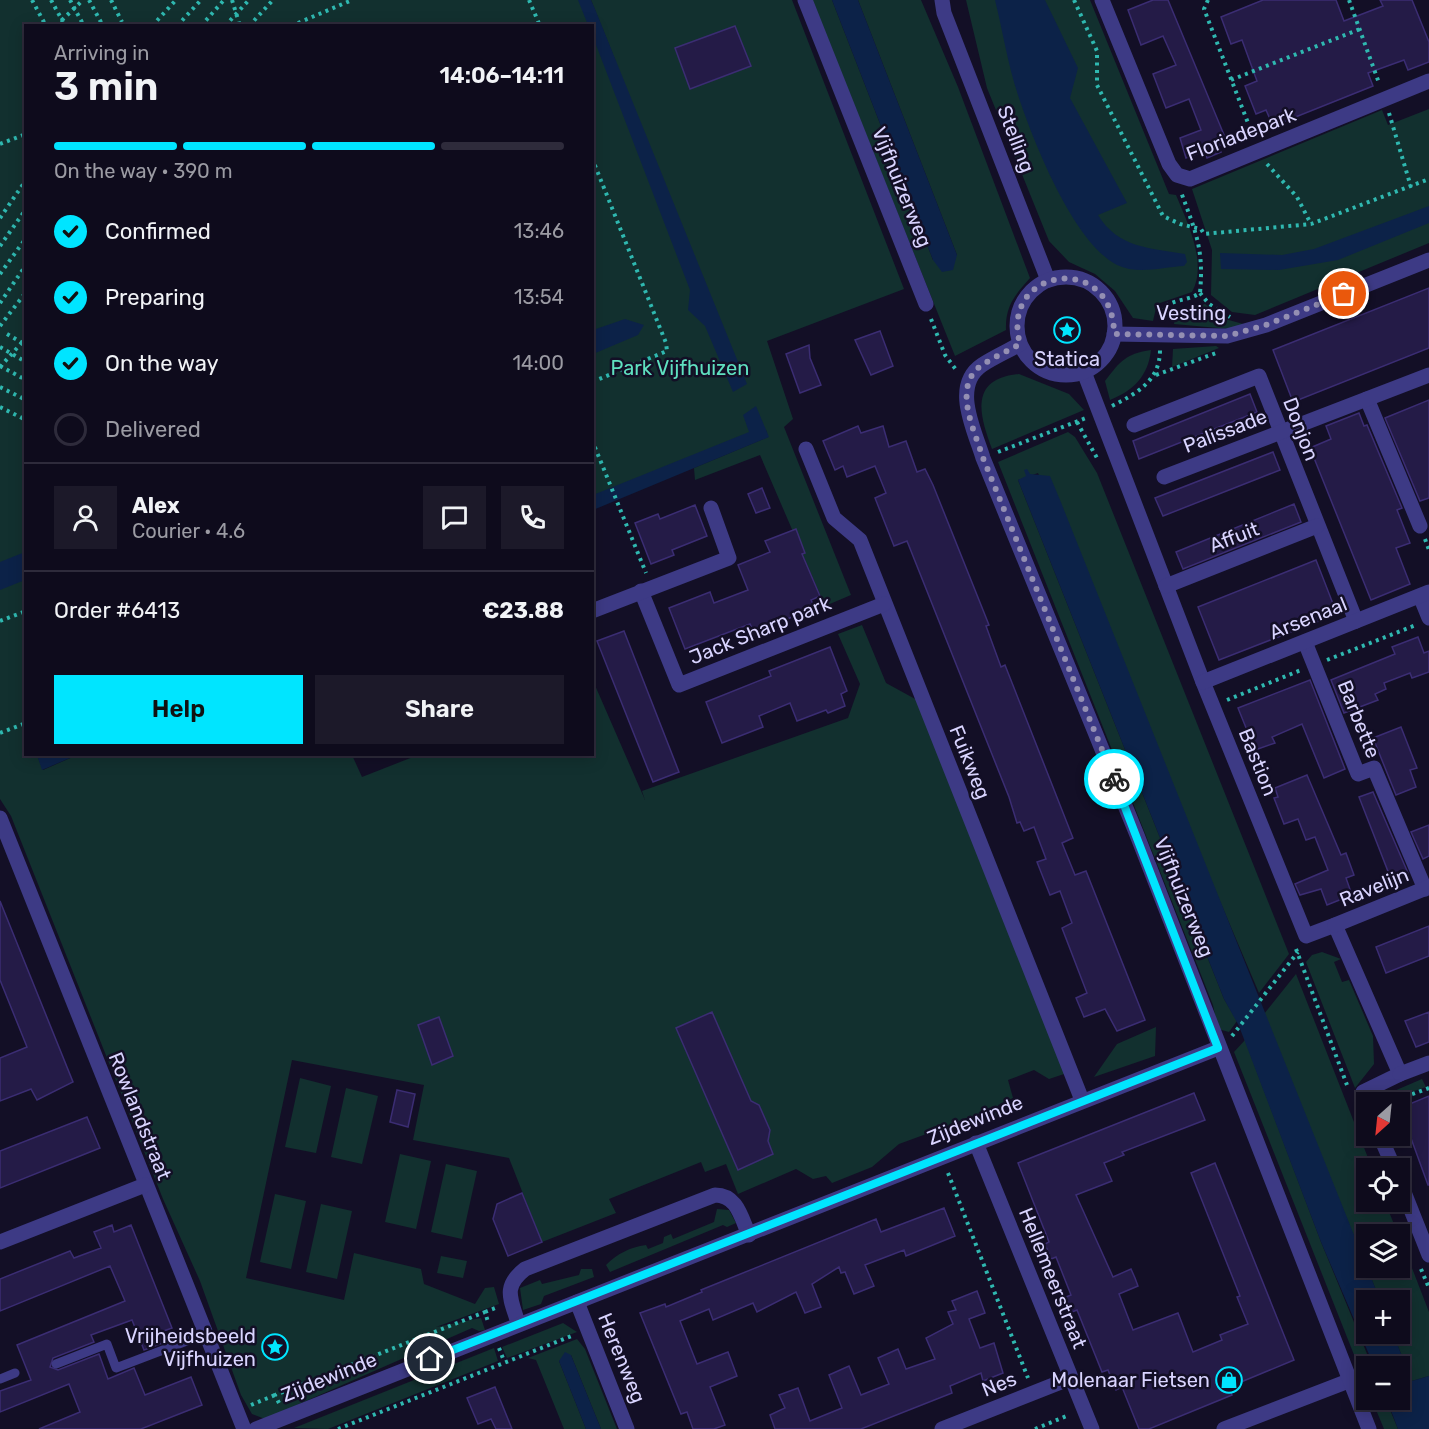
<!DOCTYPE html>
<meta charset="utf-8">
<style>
:root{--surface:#0e0b1c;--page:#1c1929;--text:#f1f3f6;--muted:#9b9ba3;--line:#2e2b3b;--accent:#00e5ff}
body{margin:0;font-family:Rubik,sans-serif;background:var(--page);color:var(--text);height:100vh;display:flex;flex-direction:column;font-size:22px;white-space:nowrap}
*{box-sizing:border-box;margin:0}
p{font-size:20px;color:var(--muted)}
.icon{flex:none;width:33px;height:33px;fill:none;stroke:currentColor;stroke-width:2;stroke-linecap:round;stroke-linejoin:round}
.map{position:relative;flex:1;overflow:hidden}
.side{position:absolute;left:24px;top:24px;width:570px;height:732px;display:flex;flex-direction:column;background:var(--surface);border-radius:0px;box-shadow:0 3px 15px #0003,0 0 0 2px var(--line)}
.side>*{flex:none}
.needle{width:39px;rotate:207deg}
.fabs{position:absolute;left:1356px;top:1092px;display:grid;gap:12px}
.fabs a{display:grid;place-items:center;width:54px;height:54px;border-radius:0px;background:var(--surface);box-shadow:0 3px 15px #0003,0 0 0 2px var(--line);font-size:30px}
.pin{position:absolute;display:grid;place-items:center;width:51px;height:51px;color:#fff;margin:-26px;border:3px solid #fff;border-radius:50%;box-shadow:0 2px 6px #0007}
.courier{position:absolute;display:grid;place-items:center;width:60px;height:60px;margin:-30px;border:4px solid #00e5ff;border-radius:50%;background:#fff;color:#222;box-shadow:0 2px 8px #0007}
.overview em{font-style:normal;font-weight:600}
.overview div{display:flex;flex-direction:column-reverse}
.overview{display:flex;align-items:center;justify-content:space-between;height:102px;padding:0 30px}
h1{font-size:39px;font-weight:600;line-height:45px}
.bar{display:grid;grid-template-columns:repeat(4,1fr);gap:9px 6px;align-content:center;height:72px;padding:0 30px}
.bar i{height:8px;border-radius:4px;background:var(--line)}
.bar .active{background:var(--accent)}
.bar p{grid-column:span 4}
.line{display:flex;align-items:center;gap:15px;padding:0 30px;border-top:2px solid var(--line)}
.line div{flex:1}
.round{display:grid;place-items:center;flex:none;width:63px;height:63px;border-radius:0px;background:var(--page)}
ol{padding:0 30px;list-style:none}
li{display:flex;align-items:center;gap:18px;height:66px}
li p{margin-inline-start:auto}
li .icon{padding:6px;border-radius:50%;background:var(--accent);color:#111;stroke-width:4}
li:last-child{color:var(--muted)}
li i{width:33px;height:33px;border:3px solid var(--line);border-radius:50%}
.primary-button{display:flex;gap:12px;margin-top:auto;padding:12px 30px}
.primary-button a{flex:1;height:69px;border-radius:0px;background:var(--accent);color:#111;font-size:24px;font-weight:600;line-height:69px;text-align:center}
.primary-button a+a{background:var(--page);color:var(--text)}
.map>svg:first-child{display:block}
.green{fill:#12302f}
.water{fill:#0c2248}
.building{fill:#241b47;stroke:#3b2d73;stroke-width:1.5}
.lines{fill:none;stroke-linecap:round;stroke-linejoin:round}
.path{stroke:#2fb8b0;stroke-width:4;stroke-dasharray:3 4.5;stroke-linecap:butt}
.service{stroke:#3d3a85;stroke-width:9}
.minor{stroke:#3d3a85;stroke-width:15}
.tertiary{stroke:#3d3a85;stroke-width:15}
.done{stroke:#948fb3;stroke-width:6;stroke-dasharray:0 10.8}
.route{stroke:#00e5ff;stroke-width:8}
.labels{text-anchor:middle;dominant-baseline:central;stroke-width:5;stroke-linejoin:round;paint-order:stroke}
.street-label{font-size:20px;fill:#d9d4ff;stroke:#130f26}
.poi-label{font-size:20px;fill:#d9d4ff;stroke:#130f26;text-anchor:end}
.park-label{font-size:20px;fill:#5fe0c0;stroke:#130f26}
</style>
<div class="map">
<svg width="1429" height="1429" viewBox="0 0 1429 1429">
<rect width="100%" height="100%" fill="#130f26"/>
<g class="green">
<path d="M0 0H582L616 62 591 0H792L904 289 767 341 793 419 784 427 851 595 825 606 760 455 695 480 694 468 768 437 766 430 593 502 592 26H26V754L37 755 43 770 77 755H352L362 777 418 755 592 754 594 683 645 800 642 791 848 718 860 684 838 634 862 625 886 683 917 700 1067 1073 1049 1079 1034 1070 1008 1080 1013 1098 998 1105 1000 1115 971 1128 959 1122 899 1144 872 1167 832 1183 826 1176 813 1179 796 1169 738 1194 726 1164 705 1172 701 1162 609 1199 616 1213 542 1242 509 1158 413 1140 424 1085 292 1060 246 1278 344 1300 354 1253 421 1269 424 1284 475 1304 485 1288 494 1287 499 1304 436 1327 481 1318 485 1330 479 1331 472 1328 265 1419 252 1414 241 1395 200 1281 163 1199 11 816 0 799Z"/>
<path d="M812 0H832L933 260 957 255 858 0H921L958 87 1030 278C1015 295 1005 306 1006 330L955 356Z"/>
<path d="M966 0H1090L1169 194 1176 195C1187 222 1208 263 1192 292L1157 304 1153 321 1133 318 1115 291 1095 274 1069 262 1049 241 987 88Z"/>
<path d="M1429 109V243L1255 315 1232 312 1211 295 1212 250 1192 189 1382 110 1388 125Z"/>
<path d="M1205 304 1225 319 1247 325 1240 330 1174 324 1175 313Z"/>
<path d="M1216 346 1219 348 1172 367 1173 349Z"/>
<path d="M1151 350C1148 376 1134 390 1110 400L1105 381C1121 360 1126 354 1151 350Z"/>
<path d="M1019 374 1069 394 1084 410 992 449C979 414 969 379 1019 374Z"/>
<path d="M1068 432 1075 437 1097 473 1289 954 1259 993 1038 473 1018 480 1224 999 1237 1021 1229 1032 1218 1029 1213 1005 998 462Z"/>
<path d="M1322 952 1341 959 1334 962 1342 982 1349 980 1373 1036 1374 1064 1355 1088 1306 962 1312 955Z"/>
<path d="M1296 974 1372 1168H1366V1202H1385L1398 1234H1366V1266L1264 1014Z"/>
<path d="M1156 1027 1155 1056 1094 1077 1117 1044Z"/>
<path d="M1245 1040 1321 1242 1372 1366H1366V1385L1234 1052Z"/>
<path d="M300 1078 331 1086 316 1153 285 1147Z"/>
<path d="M1422 1079 1426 1087 1382 1102 1380 1097Z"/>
<path d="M346 1088 378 1096 362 1164 331 1157Z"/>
<path d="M400 1154 431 1161 416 1229 385 1222Z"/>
<path d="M446 1164 477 1171 462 1239 431 1232Z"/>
<path d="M275 1194 306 1201 291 1269 260 1262Z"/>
<path d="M321 1204 352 1211 337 1279 306 1272Z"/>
<path d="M717 1209 729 1210 736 1223 727 1227 723 1225 610 1272 606 1265C617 1254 630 1247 646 1245L648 1249 663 1243 664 1237 671 1234 673 1239 714 1222Z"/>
<path d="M1400 1237 1429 1312V1376L1412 1381 1393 1334H1400V1300H1380L1367 1268H1400Z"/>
<path d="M441 1256 467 1261 463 1278 437 1273Z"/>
<path d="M581 1269H592L594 1277 544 1296 541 1304 523 1310 520 1288 540 1280 542 1284 579 1275Z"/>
<path d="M563 1323 577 1332 507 1358 502 1347Z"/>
<path d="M577 1339 585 1349 617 1429H601L571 1355 559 1361 586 1429H564L536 1360 528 1358Z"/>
<path d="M494 1348 498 1361 328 1429 294 1428Z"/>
<path d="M1372 1400H1386L1398 1429H1384Z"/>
</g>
<g class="water">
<path d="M578 0H591L595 9 747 384 733 392 705 326 688 310 690 290 593 37 592 26 588 25Z"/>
<path d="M832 0H858L957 255 953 270 942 272 933 260Z"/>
<path d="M995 0H1045L1078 68 1070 98 1127 203 1098 215C1118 248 1150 248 1185 254L1187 262 1184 266C1162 267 1138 275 1117 265 1074 243 1034 143 1019 98 1008 66 1003 32 995 0Z"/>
<path d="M1429 206V223L1338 260 1279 270 1221 269 1220 253 1282 255 1314 249Z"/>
<path d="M625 319 644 325 638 335 593 354V330Z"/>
<path d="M756 406 769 437 593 510V495L749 432 743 415Z"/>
<path d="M1027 469 1030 474 1050 476 1060 500 1380 1300H1366V1334H1393L1412 1381 1429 1376V1429H1398L1387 1400H1400V1366H1374L1321 1242 1239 1026 1224 999 1018 480 1026 476 1024 470Z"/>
<path d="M25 552V580L0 590V562Z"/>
<path d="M37 755V754L77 755 42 770Z"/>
<path d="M565 1352 571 1355 601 1429H586L559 1361Z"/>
</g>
<g class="building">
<path d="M1153 0H1168L1227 142 1218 146 1221 152 1207 158 1204 151 1186 158 1180 138 1201 130 1189 99 1166 108 1153 74 1176 65 1163 36 1141 45 1128 10Z"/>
<path d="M1263 0H1336L1344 21 1383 6 1380 0H1412L1429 42V62L1408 70 1404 60 1368 73 1373 86 1273 126 1266 110 1256 114 1245 86 1257 81 1242 40 1231 44 1221 17Z"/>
<path d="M735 26 751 66 690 89 675 48Z"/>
<path d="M1429 288V348L1293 402 1273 350Z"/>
<path d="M880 331 893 366 871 375 855 340Z"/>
<path d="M809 345 810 358 821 385 800 393 786 354Z"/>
<path d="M1250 394 1257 412 1139 459 1133 441Z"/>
<path d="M1429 400V498L1420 501 1385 418Z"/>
<path d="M1359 413 1364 426 1367 425 1402 508 1397 510 1410 543 1396 548 1410 584 1371 600 1310 448 1331 439 1326 426Z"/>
<path d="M858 426 861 433 883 426 889 447 906 441 917 472 925 469 933 485 989 625 986 626 1001 667 1005 665 1073 838 1062 843 1075 875 1086 871 1145 1020 1117 1031 1105 1009 1084 1017 1076 998 1087 993 1062 928 1072 923 1060 891 1050 895 1037 862 1046 859 1034 827 1024 831 1020 822 1017 823 1009 797 907 541 894 546 875 498 886 493 875 466 847 477 843 466 835 470 823 441Z"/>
<path d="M1273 452 1280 470 1163 516 1155 498Z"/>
<path d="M762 488 770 508 756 513 748 494Z"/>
<path d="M1294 504 1301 522 1183 569 1176 552Z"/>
<path d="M695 505 707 536 672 550 674 555 651 564 635 523 658 514 660 519Z"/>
<path d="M796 529 805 553 802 554 820 596 811 600 815 608 754 632 750 624 685 649 669 608 710 592 714 603 748 590 738 565 770 552 765 541Z"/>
<path d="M1316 560 1337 614 1219 660 1198 607Z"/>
<path d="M624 631 679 772 653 782 597 641Z"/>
<path d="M1418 637 1424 653 1429 651V672L1412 678 1410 673 1384 683 1386 689 1375 694 1378 700 1344 713 1331 680 1395 654 1392 647Z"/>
<path d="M830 647 847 691 841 694 845 706 828 713 826 710 797 721 790 703 759 716 763 727 722 743 706 702 771 676 769 671Z"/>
<path d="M1310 680 1345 769 1324 778 1302 724 1272 737 1275 743 1255 750 1238 708Z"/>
<path d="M1401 727 1417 768 1410 770 1416 787 1396 795 1373 738Z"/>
<path d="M1307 775 1341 855 1346 853 1354 875 1346 878 1352 895 1327 905 1321 889 1300 895 1295 884 1328 870 1315 837 1306 840 1298 819 1284 824 1274 798 1278 797 1275 788Z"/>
<path d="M1373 792 1408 873 1391 879 1359 797Z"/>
<path d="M1429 825V856L1423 859 1411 832Z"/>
<path d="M0 901 73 1082 37 1100 31 1089 0 1101V1058L27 1047 0 980Z"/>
<path d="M1429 926V956L1386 973 1376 947Z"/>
<path d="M712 1012 751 1101 759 1105 770 1130 768 1141 773 1154 738 1170 676 1028Z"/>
<path d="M1429 1012V1042L1416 1047 1405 1021Z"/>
<path d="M439 1017 453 1056 432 1065 418 1025Z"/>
<path d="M397 1090 415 1094 408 1127 390 1122Z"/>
<path d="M1194 1093 1205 1120 1122 1152 1124 1155 1104 1163 1112 1181 1076 1195 1113 1277 1131 1269 1135 1278 1138 1286 1119 1294 1133 1330 1178 1313 1193 1352 1222 1340 1220 1335 1248 1324 1237 1297 1240 1296 1191 1173 1215 1163 1294 1360 1229 1387 1232 1395 1149 1429H1139L1122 1387 1116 1390 1108 1370 1102 1372 1077 1310 1072 1312 1066 1297 1071 1295 1056 1257 1051 1259 1045 1244 1049 1242 1018 1163Z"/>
<path d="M1429 1096V1185H1428L1400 1108Z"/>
<path d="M87 1117 100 1148 0 1188V1151Z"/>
<path d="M522 1193 542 1242 508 1256 493 1219 497 1204Z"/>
<path d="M944 1208 955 1236 906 1256 904 1250 865 1265 874 1286 854 1294 845 1272 841 1273 839 1267 812 1284 821 1307 805 1313 796 1292 757 1312 753 1303 713 1320 709 1309 680 1321 697 1364 728 1352 737 1376 710 1387 725 1425 714 1429H693L687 1412 681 1414 640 1313 665 1304 666 1307 702 1292 701 1290 876 1219 881 1232Z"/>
<path d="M112 1225 114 1232 131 1225 172 1328 161 1332 165 1342 144 1350 132 1320 91 1335 94 1342 53 1358 50 1367 58 1370 99 1354 108 1379 134 1368 145 1395 191 1377 202 1405 141 1429H39L80 1412 69 1384 0 1412V1391L31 1380 17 1345 125 1301 110 1266 0 1311V1279L70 1251 74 1258 101 1248 94 1232Z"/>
<path d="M977 1291 985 1313 969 1319 980 1348 994 1343 1003 1373 983 1381 981 1373 950 1386 952 1393 861 1429H775L770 1415 785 1408 779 1395 798 1388 810 1421 842 1408 829 1375 849 1366 861 1395 889 1384 878 1358 898 1349 906 1369 935 1359 926 1338 953 1324 948 1312 956 1310 952 1301Z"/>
<path d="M495 1387 512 1429H496L491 1419 478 1424 467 1398Z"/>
</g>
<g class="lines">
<g class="path">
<path d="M32 0 46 26"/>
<path d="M51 0 62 20 83 0"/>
<path d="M70 0 84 26"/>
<path d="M89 0 103 26"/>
<path d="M111 0 122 22"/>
<path d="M232 0 240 26"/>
<path d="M529 0 540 26"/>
<path d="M1074 0 1097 51V85L1163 216 1180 224 1201 229 1204 234 1311 224 1429 179"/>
<path d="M1208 0 1204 9 1253 136"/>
<path d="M1349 0 1379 83"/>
<path d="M56 26 62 20 64 26"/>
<path d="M152 26 176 0"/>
<path d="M177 26 201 0"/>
<path d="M201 26 224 0"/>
<path d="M225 26 249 0"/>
<path d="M249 26 273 0"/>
<path d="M291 26 352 0"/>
<path d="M1231 80 1360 29"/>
<path d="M1389 113 1411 187"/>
<path d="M0 144 26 134"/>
<path d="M592 158 666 343 667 351 592 382"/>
<path d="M1267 164 1297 197 1311 224"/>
<path d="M0 218 26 180"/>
<path d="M0 246 26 209"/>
<path d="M0 274 26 238"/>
<path d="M1200 293 1209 304 1230 317"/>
<path d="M0 303 26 265"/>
<path d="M931 319 945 355 957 371"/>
<path d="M1161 319 1162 309C1172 299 1188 301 1200 293 1204 249 1196 233 1181 192"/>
<path d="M0 326 26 292"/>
<path d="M7 334 26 345"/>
<path d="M0 347 26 362"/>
<path d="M0 366 26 380"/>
<path d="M0 367 26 338"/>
<path d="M1156 375 1216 353"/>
<path d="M0 387 26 400"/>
<path d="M1112 406C1137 393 1160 381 1160 350"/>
<path d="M0 407 26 420"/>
<path d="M1077 422 1097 458"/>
<path d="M592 440 646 573"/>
<path d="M998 452 1086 418"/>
<path d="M1425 539 1429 550"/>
<path d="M0 621 26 611"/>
<path d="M1327 660 1416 625"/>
<path d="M1227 700 1301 670"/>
<path d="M0 733 26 723"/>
<path d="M1296 949 1347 1085"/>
<path d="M1232 1036 1298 952"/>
<path d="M1391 1102 1429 1088"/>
<path d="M948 1173 1028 1378"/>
<path d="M1421 1269 1429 1288"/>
<path d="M485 1312 498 1307"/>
<path d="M499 1348 504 1361"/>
<path d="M279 1403 275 1395 485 1312 488 1322"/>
<path d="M251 1405 275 1395"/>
<path d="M338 1429 574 1335"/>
<path d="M1035 1429 1069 1415"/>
</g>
<g class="service">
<path d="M56 1364 107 1344 116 1368 205 1334"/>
<path d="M0 1379 15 1373"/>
</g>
<g class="minor">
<path d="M805 0 926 304"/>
<path d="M1102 0 1169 164 1177 175 1190 179 1429 81"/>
<path d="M1114 334 1227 336 1266 325 1429 260"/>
<path d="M1084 372 1203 682 1306 936 1335 925 1400 1074 1363 1092 1367 1102"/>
<path d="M1367 399 1420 526"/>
<path d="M1134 425 1259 376 1356 621"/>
<path d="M806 449 834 518 860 540 1082 1100"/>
<path d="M1164 477 1429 375"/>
<path d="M1166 586 1317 526"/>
<path d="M641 591 679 685 884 604"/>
<path d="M1420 596 1429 618"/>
<path d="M592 611 729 558 711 508"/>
<path d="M1305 642 1358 774 1374 768 1425 889"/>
<path d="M1203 682 1429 592"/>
<path d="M0 818 244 1429"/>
<path d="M1335 925 1429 887"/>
<path d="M1400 1074 1429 1063"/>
<path d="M1380 1136 1394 1168"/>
<path d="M976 1143 1092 1429"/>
<path d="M1400 1182 1429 1255"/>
<path d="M0 1242 145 1185"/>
<path d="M577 1302 627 1429"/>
<path d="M518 1323C511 1299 502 1287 525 1269L715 1195C737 1195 741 1217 749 1235"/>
<path d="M256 1429 1218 1048"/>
<path d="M942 1429 1071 1378"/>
<path d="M1224 1429 1351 1380"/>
</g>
<g class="tertiary">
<path d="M942 0 944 13 1048 280"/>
<circle cx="1066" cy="326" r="49"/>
<path d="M1020 344C1008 351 994 357 982 365 951 386 975 431 983 458L1137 835 1369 1429"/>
</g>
</g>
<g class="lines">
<path class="done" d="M1114 779 983 458C975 431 951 386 982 365 994 357 1008 351 1020 344 999 267 1114 251 1114 334L1227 336 1266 325 1344 294"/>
<path class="route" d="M430 1359 1218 1048 1114 779"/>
</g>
<defs>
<g id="sight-ring" transform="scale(1.35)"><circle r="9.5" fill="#130f26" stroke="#00e5ff" stroke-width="1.5"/><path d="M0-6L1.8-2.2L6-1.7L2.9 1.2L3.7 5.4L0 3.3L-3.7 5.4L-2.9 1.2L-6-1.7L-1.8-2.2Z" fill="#00e5ff"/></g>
<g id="shop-ring" transform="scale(1.35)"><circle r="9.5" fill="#130f26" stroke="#00e5ff" stroke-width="1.5"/><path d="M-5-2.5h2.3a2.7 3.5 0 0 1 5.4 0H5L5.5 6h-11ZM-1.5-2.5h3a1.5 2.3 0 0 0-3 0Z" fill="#00e5ff"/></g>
</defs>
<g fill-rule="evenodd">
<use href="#sight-ring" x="1067" y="330"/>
<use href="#sight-ring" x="275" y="1347"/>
<use href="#shop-ring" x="1229" y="1380"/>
</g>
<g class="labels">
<g class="street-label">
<text transform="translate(1241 134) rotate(-21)">Floriadepark</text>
<text transform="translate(1016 139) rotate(69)">Stelling</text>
<text transform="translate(902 187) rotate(68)">Vijfhuizerweg</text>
<text x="1191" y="313">Vesting</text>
<text transform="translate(1301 429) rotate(69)">Donjon</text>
<text transform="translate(1225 431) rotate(-21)">Palissade</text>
<text transform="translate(1234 537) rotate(-21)">Affuit</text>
<text transform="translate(1308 618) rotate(-22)">Arsenaal</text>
<text transform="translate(760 630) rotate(-22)">Jack Sharp park</text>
<text transform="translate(1359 719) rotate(68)">Barbette</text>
<text transform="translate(970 762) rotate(68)">Fuikweg</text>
<text transform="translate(1258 762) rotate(68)">Bastion</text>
<text transform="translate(1374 887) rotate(-22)">Ravelijn</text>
<text transform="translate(1184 897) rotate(68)">Vijfhuizerweg</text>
<text transform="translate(140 1116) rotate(68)">Rowlandstraat</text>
<text transform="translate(975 1120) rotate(-22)">Zijdewinde</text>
<text transform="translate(1053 1278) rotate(68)">Hellemeerstraat</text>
<text transform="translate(622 1358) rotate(68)">Herenweg</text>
<text transform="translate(329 1377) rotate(-22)">Zijdewinde</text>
<text transform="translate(999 1384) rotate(-22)">Nes</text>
</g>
<g class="poi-label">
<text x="1067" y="359" text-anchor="middle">Statica</text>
<text x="256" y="1336">Vrijheidsbeeld<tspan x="256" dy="23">Vijfhuizen</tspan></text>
<text x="1210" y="1380">Molenaar Fietsen</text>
</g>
<g class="park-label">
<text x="680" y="368">Park Vijfhuizen</text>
</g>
</g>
</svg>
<div class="fabs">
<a><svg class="needle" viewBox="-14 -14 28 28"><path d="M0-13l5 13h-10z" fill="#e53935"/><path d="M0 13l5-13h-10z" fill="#9b9ba3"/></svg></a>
<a><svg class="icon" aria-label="locate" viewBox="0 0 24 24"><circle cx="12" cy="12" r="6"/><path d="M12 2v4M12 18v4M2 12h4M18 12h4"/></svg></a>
<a><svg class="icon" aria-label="layers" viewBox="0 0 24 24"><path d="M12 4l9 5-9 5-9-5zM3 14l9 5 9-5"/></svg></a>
<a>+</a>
<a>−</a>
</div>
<div class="pin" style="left:1344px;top:294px;background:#ea580c"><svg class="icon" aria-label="bag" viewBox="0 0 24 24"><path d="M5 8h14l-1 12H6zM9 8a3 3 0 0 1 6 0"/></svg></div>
<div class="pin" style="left:430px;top:1359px;background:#1f2937"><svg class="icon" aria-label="home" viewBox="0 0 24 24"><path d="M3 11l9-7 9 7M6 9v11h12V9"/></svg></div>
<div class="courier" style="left:1114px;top:779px"><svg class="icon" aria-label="bike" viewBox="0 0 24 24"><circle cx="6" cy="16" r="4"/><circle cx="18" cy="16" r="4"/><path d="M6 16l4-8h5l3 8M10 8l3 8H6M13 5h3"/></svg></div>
<section class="side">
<div class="overview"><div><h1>3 min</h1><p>Arriving in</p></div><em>14:06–14:11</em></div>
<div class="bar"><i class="active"></i><i class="active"></i><i class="active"></i><i></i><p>On the way · 390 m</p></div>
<ol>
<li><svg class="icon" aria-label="check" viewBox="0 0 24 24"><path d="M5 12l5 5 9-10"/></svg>Confirmed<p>13:46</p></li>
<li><svg class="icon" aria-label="check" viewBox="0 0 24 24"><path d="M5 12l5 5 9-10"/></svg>Preparing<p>13:54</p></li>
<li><svg class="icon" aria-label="check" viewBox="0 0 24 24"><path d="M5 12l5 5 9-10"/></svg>On the way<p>14:00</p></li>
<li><i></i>Delivered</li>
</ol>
<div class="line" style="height:108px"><a class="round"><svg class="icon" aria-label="person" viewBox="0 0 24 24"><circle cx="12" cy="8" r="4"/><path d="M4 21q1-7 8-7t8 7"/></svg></a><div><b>Alex</b><p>Courier · 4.6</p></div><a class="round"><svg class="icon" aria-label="chat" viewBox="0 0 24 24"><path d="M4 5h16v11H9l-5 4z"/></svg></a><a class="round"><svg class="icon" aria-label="phone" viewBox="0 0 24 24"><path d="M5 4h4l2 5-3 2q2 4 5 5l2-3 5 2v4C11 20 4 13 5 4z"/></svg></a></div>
<div class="line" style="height:78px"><div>Order #6413</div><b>€23.88</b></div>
<div class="primary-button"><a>Help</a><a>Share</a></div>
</section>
</div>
